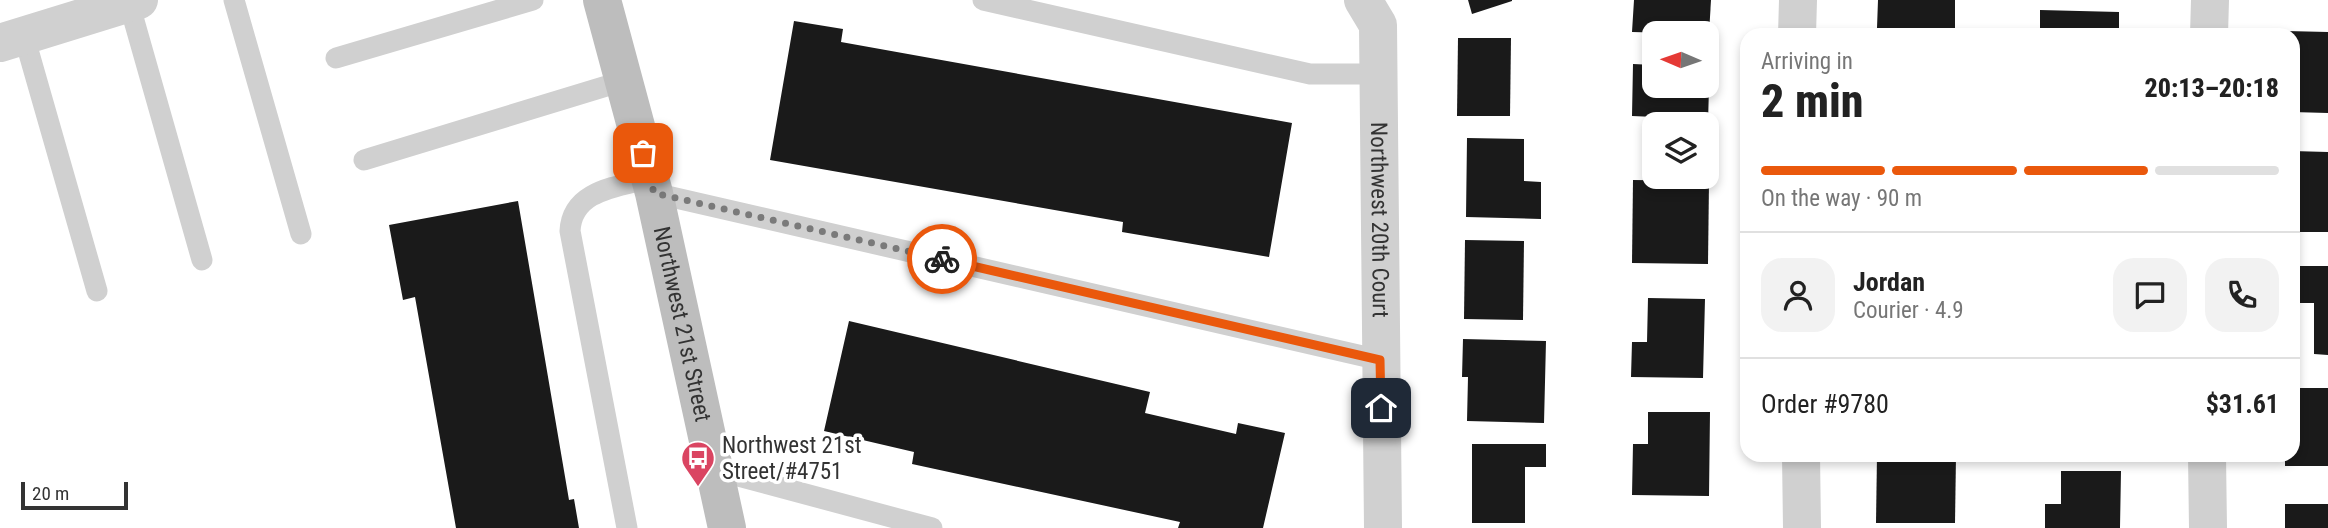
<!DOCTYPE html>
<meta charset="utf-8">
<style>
:root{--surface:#fff;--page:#f2f2f2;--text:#222;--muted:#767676;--line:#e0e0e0;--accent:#ea580c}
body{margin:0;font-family:"Roboto Condensed",sans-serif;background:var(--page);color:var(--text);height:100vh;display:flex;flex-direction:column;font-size:26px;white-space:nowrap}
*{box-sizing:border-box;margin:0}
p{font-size:23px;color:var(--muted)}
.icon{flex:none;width:38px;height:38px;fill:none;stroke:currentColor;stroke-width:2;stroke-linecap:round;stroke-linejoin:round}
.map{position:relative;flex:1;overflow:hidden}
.sheet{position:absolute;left:1740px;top:28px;width:560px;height:434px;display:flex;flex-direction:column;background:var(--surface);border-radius:21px;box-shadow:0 4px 10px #0003}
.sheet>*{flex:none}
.needle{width:46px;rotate:272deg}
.fabs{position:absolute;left:1642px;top:21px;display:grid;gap:14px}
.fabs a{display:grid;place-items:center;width:77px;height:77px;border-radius:14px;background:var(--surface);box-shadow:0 4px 10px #0003;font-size:35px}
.scale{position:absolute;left:21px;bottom:18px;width:107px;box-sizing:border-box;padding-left:7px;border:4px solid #333;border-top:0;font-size:19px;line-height:24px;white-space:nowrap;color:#333;-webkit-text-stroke:5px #fff;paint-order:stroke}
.pin{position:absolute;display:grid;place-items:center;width:60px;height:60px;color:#fff;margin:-30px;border-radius:14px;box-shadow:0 4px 10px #0006}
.courier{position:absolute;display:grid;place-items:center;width:70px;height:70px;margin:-35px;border:5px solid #ea580c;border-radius:50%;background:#fff;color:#222;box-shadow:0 2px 9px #0007}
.head em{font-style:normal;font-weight:800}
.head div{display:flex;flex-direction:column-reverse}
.head{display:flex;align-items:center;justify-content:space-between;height:119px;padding:0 21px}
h1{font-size:46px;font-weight:800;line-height:52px}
.bar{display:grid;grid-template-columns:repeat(4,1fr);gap:10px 7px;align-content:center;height:84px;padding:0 21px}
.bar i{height:9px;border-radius:5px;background:var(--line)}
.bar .current{background:var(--accent)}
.bar p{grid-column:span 4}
.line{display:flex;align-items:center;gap:18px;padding:0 21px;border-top:2px solid var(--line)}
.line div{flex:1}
.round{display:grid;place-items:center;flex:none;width:74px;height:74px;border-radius:21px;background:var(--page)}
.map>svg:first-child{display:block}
.building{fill:#1a1a1a}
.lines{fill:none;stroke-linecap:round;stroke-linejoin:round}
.lane{stroke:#d0d0d0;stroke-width:21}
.street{stroke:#d0d0d0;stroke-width:38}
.secondary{stroke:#bdbdbd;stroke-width:38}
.done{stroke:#7a7a7a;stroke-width:7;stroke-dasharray:0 12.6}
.route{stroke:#ea580c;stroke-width:9}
.labels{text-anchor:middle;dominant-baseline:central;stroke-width:7;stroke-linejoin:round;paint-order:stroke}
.street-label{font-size:23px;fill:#333;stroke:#fff}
.poi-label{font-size:23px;fill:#333;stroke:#fff;text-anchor:start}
</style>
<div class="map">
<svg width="2328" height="528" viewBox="0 0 2328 528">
<rect width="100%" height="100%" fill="#fff"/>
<g class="building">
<path d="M1468 0H1512V1L1472 14Z"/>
<path d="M1634 0H1711L1709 34 1632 32Z"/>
<path d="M1878 0H1955V35H1873V28H1877Z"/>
<path d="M2040 10 2119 12V35H2040Z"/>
<path d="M794 21 843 29 841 42 1292 123 1269 257 1122 232 1123 222 770 160Z"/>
<path d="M2286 31 2328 32V113L2292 112V35H2286Z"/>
<path d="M1458 38H1511L1510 116H1457Z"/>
<path d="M1633 64 1654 65V86H1709L1708 124H1655V117L1632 116Z"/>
<path d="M1467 138 1524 139V181L1541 182V219L1466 217Z"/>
<path d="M2292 151 2328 152V232H2292Z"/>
<path d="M1633 180 1709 181 1708 264 1632 263Z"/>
<path d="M518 201 569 500 574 499 579 528H456L415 297 403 300 389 225Z"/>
<path d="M1465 240 1524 241 1523 320 1464 319Z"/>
<path d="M2292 266H2328V355L2314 354V303H2292Z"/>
<path d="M1648 298 1705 299 1703 378 1631 377 1632 342H1647Z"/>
<path d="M849 321 1150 392 1145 413 1236 434 1238 423 1285 433 1263 528H1178L1180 522 912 464 914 452 824 431Z"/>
<path d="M1463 339 1546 341 1544 423 1467 421 1468 377H1462Z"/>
<path d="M2292 388H2328V466H2285V455H2292Z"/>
<path d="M1648 412H1710L1709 496 1632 495 1633 444H1648Z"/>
<path d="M1472 444H1546V467H1525V523H1472Z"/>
<path d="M1877 455H1956L1955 523H1876Z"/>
<path d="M2061 471H2121L2120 528H2045V504H2061Z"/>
<rect x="2285" y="504" width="43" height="24"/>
</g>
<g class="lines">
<g class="lane">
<path d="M234 0 301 234"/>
<path d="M983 0 1310 74H1378"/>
<path d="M129 3 202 260"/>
<path d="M24 36 97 291"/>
<path d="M336 58 533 0"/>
<path d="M364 160 623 81"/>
<path d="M654 193 1380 360"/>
<path d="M716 470 932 528"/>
<path d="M627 528 570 231C572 190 617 187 650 178"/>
</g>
<g class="street">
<path id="s1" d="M1363 0 1378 25 1383 528"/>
<path d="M1797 35 1798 0"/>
<path d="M2209 35 2210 0"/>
<path d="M0 43 139 0"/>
<path d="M1801 455 1802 528"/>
<path d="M2207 455 2208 528"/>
</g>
<path class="secondary" id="s2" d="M602 0 654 193 727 528"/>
</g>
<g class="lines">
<path class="done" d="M643 153 654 193 942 259"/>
<path class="route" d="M942 259 1380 360 1381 408"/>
</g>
<defs>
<g id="bus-pin" transform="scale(1.75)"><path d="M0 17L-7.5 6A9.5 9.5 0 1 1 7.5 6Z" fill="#da4562" stroke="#fff"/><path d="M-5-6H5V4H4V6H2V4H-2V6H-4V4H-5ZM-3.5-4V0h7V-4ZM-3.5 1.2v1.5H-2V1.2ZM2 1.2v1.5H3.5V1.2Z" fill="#fff"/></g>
</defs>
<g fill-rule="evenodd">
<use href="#bus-pin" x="698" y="458"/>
</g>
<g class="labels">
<g class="street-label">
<text stroke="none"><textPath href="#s1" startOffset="224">Northwest 20th Court</textPath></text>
<text stroke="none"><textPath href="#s2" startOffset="334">Northwest 21st Street</textPath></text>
</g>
<g class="poi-label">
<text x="722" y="445">Northwest 21st<tspan x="722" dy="26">Street/#4751</tspan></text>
</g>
</g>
</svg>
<div class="fabs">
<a><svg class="needle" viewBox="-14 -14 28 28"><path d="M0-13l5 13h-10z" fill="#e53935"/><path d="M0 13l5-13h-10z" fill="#767676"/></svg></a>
<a><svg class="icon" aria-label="layers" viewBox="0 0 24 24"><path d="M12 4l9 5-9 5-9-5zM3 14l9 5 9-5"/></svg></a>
</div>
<div class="scale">20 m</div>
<div class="pin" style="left:643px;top:153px;background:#ea580c"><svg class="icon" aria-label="bag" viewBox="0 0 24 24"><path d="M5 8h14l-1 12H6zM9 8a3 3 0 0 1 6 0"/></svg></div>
<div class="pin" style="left:1381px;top:408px;background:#1f2937"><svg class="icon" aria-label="home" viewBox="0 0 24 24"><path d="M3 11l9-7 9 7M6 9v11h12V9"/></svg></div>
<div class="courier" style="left:942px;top:259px"><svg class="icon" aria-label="bike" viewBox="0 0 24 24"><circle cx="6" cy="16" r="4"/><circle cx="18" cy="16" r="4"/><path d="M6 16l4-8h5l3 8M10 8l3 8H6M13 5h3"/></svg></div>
<section class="sheet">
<div class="head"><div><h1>2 min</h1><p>Arriving in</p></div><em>20:13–20:18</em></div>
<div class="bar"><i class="current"></i><i class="current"></i><i class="current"></i><i></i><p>On the way · 90 m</p></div>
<div class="line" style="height:126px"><a class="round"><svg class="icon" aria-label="person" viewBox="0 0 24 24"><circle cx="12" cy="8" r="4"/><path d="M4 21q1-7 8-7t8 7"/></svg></a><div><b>Jordan</b><p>Courier · 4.9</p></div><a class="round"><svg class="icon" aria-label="chat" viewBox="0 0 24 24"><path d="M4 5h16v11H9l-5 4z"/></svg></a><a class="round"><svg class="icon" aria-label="phone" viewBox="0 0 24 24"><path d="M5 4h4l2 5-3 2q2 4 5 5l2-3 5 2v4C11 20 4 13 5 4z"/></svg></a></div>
<div class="line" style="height:91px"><div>Order #9780</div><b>$31.61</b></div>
</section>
</div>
